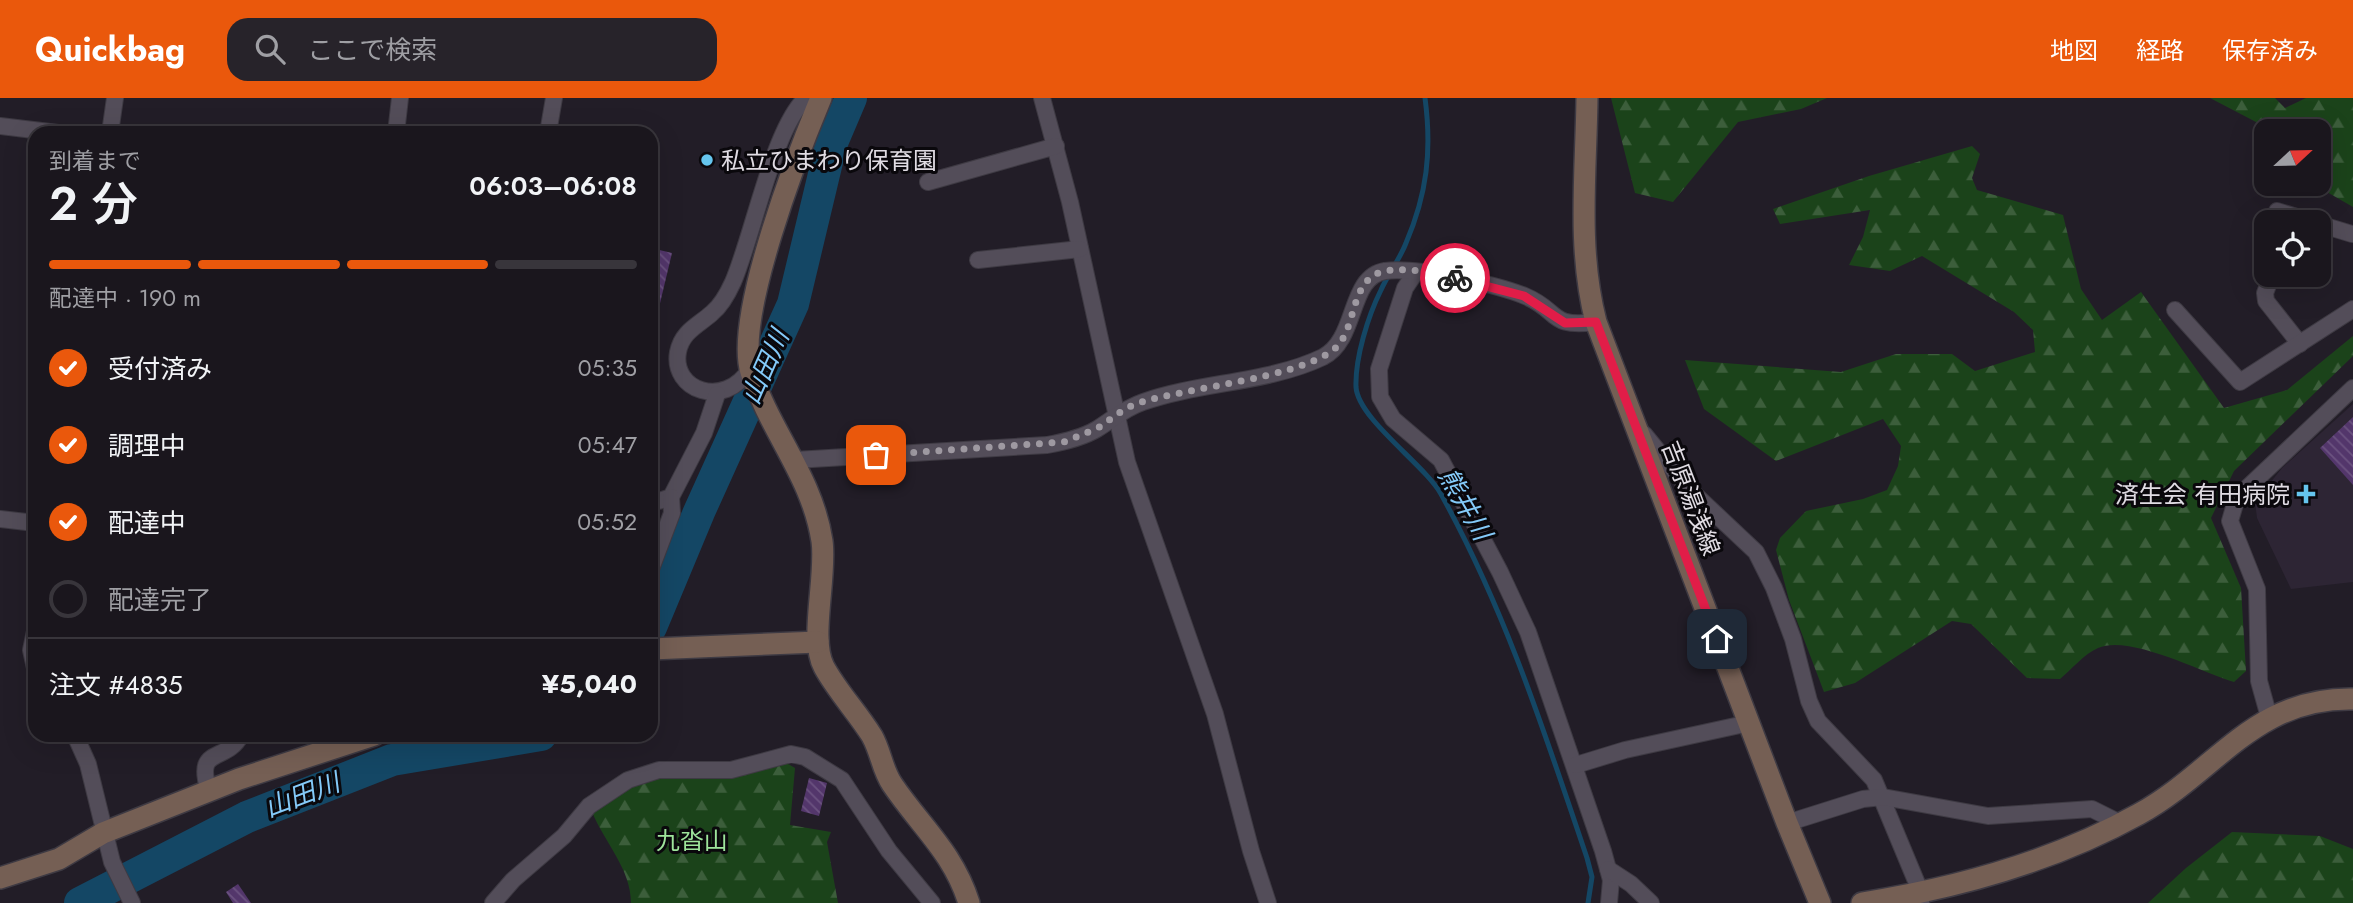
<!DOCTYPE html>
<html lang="ja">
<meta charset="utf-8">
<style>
:root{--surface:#1a161d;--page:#27232a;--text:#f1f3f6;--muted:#9f9fa4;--line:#38353b;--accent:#ea580c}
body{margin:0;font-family:Jost,"Noto Sans JP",sans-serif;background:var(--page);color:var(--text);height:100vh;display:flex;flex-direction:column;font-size:26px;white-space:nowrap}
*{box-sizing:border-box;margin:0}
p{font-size:23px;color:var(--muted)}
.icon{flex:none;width:38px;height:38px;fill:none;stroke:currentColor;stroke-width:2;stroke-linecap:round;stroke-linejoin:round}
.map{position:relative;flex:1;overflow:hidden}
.side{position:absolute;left:28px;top:28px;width:630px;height:616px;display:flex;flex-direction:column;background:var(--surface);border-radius:21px;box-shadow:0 7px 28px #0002,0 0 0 2px var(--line)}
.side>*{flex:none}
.needle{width:46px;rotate:68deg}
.controls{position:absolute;left:2254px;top:21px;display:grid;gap:14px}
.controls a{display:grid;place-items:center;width:77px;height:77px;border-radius:14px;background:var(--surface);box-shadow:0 7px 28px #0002,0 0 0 2px var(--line);font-size:35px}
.pin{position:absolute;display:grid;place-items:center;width:60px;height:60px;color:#fff;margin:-30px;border-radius:14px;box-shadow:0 4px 10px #0006}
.courier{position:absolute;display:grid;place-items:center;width:70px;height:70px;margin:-35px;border:5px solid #e11d48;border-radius:50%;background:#fff;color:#222;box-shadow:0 2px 9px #0007}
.overview em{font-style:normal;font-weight:600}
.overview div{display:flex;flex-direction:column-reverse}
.overview{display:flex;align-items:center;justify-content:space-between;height:119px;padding:0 21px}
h1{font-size:46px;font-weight:600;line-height:52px}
.bar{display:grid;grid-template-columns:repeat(4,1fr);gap:10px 7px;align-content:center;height:84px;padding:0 21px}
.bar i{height:9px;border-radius:5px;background:var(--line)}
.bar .selected{background:var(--accent)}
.bar p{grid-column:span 4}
.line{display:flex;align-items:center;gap:18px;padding:0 21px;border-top:2px solid var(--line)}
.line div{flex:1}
ol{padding:0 21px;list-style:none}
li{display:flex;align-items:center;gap:21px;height:77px}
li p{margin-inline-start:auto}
li .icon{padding:7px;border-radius:50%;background:var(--accent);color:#fff;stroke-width:4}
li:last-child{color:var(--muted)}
li i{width:38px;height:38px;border:4px solid var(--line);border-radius:50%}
header{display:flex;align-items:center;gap:42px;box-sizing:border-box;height:98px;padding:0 35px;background:var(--accent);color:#fff}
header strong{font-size:33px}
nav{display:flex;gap:38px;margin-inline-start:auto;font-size:24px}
.search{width:490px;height:63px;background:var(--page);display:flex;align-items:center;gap:18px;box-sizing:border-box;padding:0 24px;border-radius:21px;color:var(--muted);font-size:26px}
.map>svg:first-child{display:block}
.built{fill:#2d2534}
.forest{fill:url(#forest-firs)}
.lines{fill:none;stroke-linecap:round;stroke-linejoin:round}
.stream{stroke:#144765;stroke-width:5}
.river{stroke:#144765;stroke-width:32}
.building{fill:url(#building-back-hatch)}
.street-casing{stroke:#3e3a43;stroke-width:18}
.secondary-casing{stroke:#3e3a43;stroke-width:24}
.street{stroke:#534d59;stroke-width:16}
.secondary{stroke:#755f54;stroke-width:21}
.done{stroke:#9e99a1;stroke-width:7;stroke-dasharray:0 12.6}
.route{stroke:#e11d48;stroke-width:9}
.poi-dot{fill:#65c5ee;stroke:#0a080c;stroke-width:2.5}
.labels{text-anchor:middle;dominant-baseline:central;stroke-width:6;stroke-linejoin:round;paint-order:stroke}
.poi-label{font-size:24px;fill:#e0dce3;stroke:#0a080c;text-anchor:start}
.street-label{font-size:24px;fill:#e0dce3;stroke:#0a080c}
.park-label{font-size:24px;fill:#9ee49b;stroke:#0a080c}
.water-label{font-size:26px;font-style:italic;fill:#84caf9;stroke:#0a080c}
</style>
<header>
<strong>Quickbag</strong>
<div class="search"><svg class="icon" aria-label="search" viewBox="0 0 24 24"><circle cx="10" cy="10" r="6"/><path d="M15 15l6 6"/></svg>ここで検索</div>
<nav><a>地図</a><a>経路</a><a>保存済み</a></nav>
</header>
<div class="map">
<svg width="2353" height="805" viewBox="0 0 2353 805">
<defs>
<pattern id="forest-firs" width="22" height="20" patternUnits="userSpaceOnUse" patternTransform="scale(1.75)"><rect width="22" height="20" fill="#1b431a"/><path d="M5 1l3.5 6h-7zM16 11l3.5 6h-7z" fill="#3c5e3b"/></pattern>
<pattern id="building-back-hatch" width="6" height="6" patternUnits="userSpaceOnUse" patternTransform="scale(1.75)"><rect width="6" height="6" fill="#53366b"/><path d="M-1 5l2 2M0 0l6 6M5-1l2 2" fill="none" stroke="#6b5280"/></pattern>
</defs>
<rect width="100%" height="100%" fill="#221d27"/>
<path class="built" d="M2353 306V484L2291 491 2257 420 2255 404 2282 370Z"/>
<g class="forest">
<path d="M1611 0H1827L1801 11 1738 24 1673 104 1635 95Z"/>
<path d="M2210 0H2275L2285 10 2306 0H2353V109L2313 86H2319V33H2266V37L2256 24Z"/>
<path d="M1972 48 1980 56 1972 80 1977 92 2063 117 2081 191 2102 222 2141 194 2224 310 2287 292 2353 238V258L2234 373 2211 420 2241 490 2246 573 2234 584C2201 574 2129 536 2098 550 2084 556 2071 572 2060 581L2027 580 1971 526 1952 523 1855 585 1824 594 1789 502 1776 452 1780 440 1806 413 1863 401 1887 392 1898 368 1901 348 1883 321 1776 363 1704 311 1685 262 1841 274 1896 256H1952L1975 273 2035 254 2033 232 2014 214 1922 158 1890 173 1849 167 1863 139 1870 112 1780 126 1773 111 1869 78Z"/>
<path d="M783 663 795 670 790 727 831 734 827 744 838 805H631C631 771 605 745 592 714L623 693 658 678 727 680Z"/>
<path d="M2232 734 2320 738 2353 751V805H2148L2186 770Z"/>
</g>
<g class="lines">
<path class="stream" d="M1425 0C1432 53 1427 96 1406 145 1400 161 1388 176 1381 192 1368 218 1355 260 1356 289 1358 321 1425 367 1441 396 1506 514 1544 633 1587 760L1592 779 1588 805"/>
<g class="river">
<path d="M651 529 699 414 793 206 831 47 851 0"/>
<path d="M80 805 247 719 392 662 541 637"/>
</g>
</g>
<g class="building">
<path d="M651 150 672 155 656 222 651 221Z"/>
<path d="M2353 319V387L2320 350Z"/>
<path d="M809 680 827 685 819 718 801 713Z"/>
<path d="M238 786 251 805H233L226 794Z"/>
</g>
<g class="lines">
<g class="street-casing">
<g id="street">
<path d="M1042 0 1070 104 1127 364 1215 616 1251 753 1268 805"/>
<path d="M0 28 58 35"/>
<path d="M110 35 115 0"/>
<path d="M396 35 400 0"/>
<path d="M548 35 554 0"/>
<path d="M928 84 1056 48"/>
<path d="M2277 113 2313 124"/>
<path d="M2319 126 2352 136"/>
<path d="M978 162 1080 151"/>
<path d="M1416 174 1405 190 1379 271 1380 299 1393 321 1441 362 1500 474 1528 534 1603 753 1611 782 1609 805"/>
<path d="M2272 177 2265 195 2266 203 2300 246"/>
<path d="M2175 212 2240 284 2353 211"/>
<path d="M750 271C724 312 671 292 678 254 682 233 699 227 712 215 722 207 728 195 733 184 753 138 773 31 806 0"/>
<path d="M1644 336 1689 391 1756 454 1774 490 1793 541 1809 603 1818 623 1874 682 1921 795V805"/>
<path d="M795 362 1047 347C1064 344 1082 340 1097 331 1113 321 1125 310 1143 304 1199 284 1269 285 1323 259 1358 241 1348 179 1385 173 1418 169 1495 186 1525 198 1561 213 1547 230 1596 224"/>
<path d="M651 400 659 403 671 399 704 335 717 296"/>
<path d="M0 421 35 425"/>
<path d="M651 471 672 415 671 399"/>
<path d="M35 533 31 552 35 570"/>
<path d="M2269 619 2259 583 2257 491 2230 423 2235 406 2245 392 2353 290"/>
<path d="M75 637 88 666 112 764 132 805"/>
<path d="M1576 667 1625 652 1749 625"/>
<path d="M209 693C194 647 226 666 241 637"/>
<path d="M1787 725 1863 701 1883 699 1988 718 2092 711 2120 725"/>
<path d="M1608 771 1631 786 1651 805"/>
<path d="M493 805 513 782 564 738 589 708 628 682 659 672H731L791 656 805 659 842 682 889 753 932 805"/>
</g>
</g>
<g class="secondary-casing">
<g id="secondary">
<path d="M821 0C798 55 734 219 751 274 770 334 812 378 822 443 827 478 809 542 824 569 837 593 857 614 872 638 881 654 882 671 892 686 921 729 953 754 969 805"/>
<path d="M1587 0C1586 75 1577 151 1596 224L1787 725 1820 805"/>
<path d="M651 551 818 544"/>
<path d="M0 780 59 761 103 735 239 681 374 637"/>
<path d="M1862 805C1957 790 2054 763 2139 716 2217 673 2254 599 2353 601"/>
</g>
</g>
<use href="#street" class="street"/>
<use href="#secondary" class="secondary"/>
</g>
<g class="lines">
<path class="done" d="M876 357 1064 344 1098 330 1126 310 1142 304C1192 289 1294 280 1332 253 1358 234 1348 185 1381 174 1402 168 1434 175 1455 180"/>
<path class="route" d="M1455 180 1524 198 1565 225 1596 224 1717 541"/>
</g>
<g class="poi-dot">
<circle cx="707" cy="62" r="7"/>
<path d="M2302.5 385.5h7v7h7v7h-7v7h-7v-7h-7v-7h7z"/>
</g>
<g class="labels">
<g class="poi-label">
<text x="721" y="62">私立ひまわり保育園</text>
<text x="2290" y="396" text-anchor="end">済生会 有田病院</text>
</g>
<g class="street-label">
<text transform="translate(1691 400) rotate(69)">吉原湯浅線</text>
</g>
<g class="park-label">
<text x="692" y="742">九沓山</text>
</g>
<g class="water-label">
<text transform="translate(765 269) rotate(-66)">山田川</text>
<text transform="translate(1465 406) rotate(60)">熊井川</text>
<text transform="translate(302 697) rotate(-21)">山田川</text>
</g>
</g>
</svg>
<div class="controls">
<a><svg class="needle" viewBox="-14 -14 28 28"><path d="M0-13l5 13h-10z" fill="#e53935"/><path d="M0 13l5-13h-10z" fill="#9f9fa4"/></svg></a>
<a><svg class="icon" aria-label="locate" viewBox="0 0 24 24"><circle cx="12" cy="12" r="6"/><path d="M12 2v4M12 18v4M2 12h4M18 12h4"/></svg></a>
</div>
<div class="pin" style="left:876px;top:357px;background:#ea580c"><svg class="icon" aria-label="bag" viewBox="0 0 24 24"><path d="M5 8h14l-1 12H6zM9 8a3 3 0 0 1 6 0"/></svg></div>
<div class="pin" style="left:1717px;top:541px;background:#1f2937"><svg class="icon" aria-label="home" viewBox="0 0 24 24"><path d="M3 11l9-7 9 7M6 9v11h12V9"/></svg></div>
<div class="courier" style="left:1455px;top:180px"><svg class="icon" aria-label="bike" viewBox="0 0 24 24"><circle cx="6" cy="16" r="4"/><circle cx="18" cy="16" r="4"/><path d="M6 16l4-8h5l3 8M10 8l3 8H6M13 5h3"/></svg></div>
<section class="side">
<div class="overview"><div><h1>2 分</h1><p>到着まで</p></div><em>06:03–06:08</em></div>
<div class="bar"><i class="selected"></i><i class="selected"></i><i class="selected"></i><i></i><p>配達中 · 190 m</p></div>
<ol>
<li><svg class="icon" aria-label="check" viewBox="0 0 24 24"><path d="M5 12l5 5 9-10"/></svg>受付済み<p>05:35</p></li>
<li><svg class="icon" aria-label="check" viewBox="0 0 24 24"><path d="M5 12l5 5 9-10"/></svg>調理中<p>05:47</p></li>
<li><svg class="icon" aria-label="check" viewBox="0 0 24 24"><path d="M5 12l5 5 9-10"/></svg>配達中<p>05:52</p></li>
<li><i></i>配達完了</li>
</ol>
<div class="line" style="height:91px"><div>注文 #4835</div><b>¥5,040</b></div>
</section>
</div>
